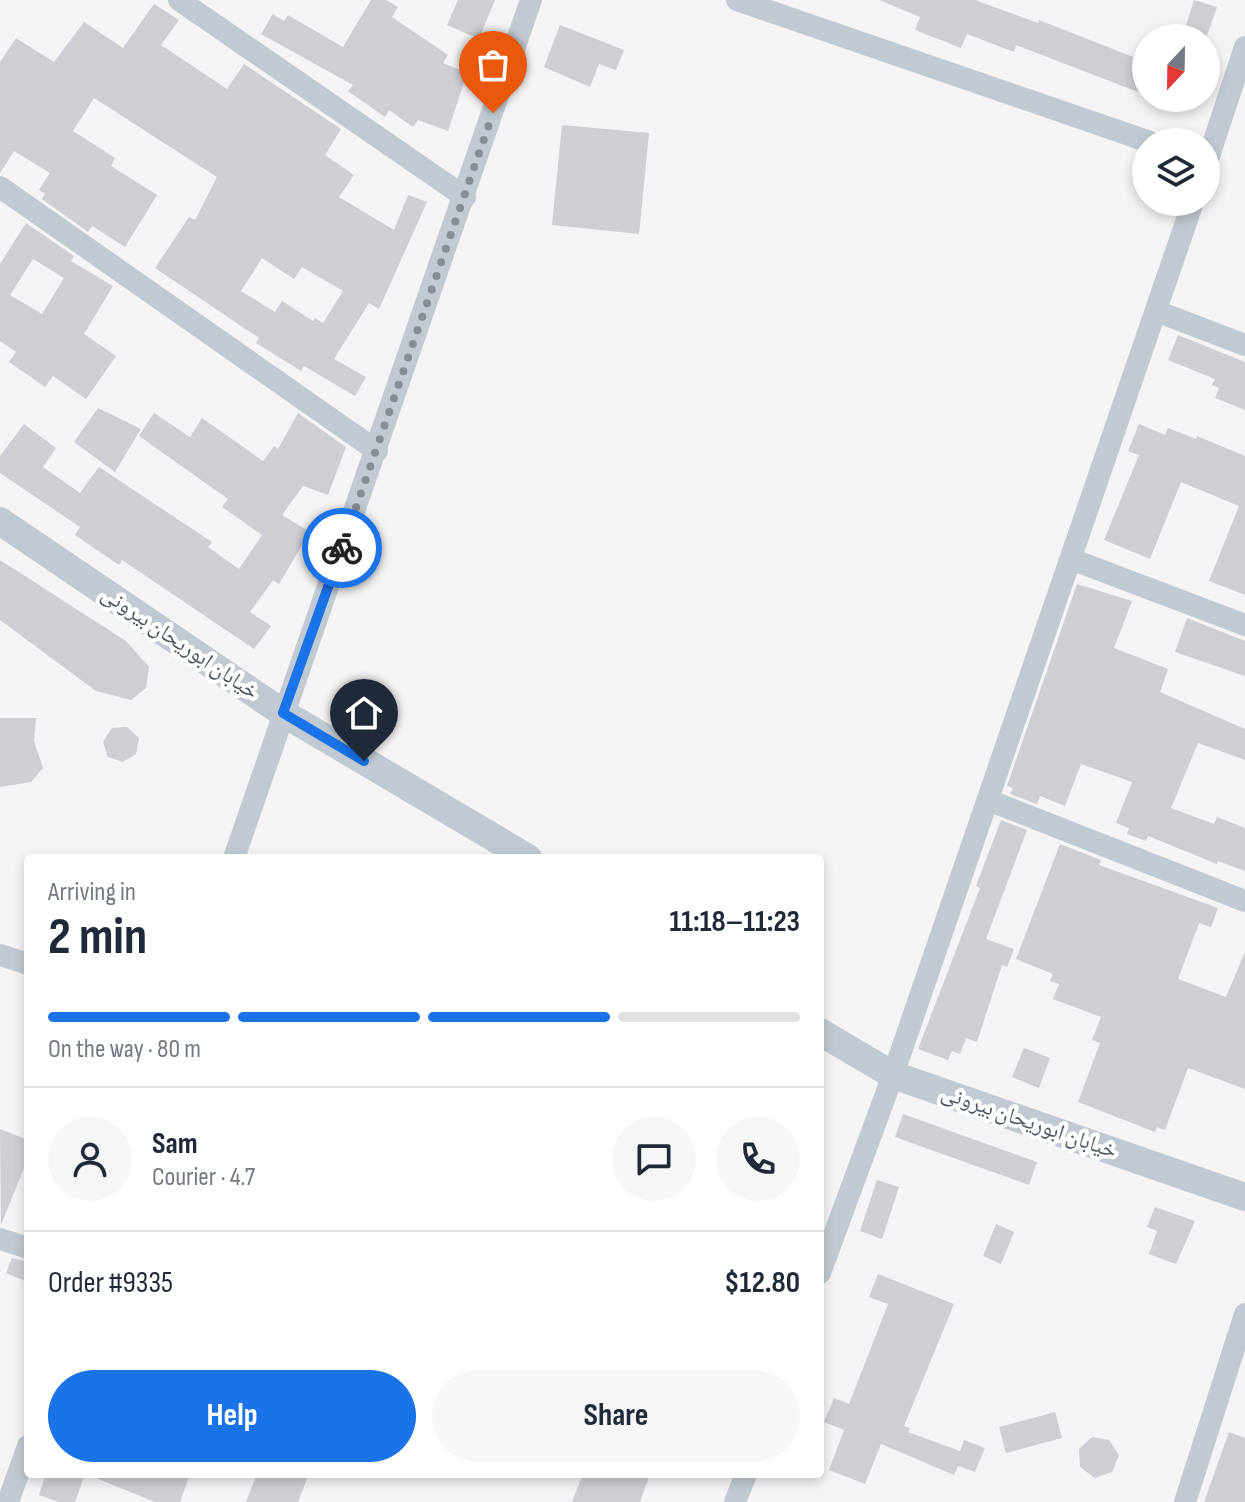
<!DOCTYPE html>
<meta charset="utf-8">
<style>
:root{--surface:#fff;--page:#f6f6f7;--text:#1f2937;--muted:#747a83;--line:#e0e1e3;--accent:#1a73e8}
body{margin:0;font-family:"Sofia Sans Condensed","Noto Naskh Arabic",sans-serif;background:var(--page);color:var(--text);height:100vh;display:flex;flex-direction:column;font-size:30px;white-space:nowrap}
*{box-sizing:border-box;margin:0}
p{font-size:26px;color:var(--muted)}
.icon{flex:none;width:44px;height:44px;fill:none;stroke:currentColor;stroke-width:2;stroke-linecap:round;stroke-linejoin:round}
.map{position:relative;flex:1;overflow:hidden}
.drawer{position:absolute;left:24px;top:854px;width:800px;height:624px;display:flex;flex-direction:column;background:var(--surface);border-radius:8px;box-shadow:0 4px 12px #0003}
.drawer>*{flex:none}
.needle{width:52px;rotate:202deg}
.controls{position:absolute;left:1132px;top:24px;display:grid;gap:16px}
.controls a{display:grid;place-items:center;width:88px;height:88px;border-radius:50%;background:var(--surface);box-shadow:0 4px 12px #0003;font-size:40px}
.pin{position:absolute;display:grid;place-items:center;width:68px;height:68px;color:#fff;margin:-82px -34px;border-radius:50% 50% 50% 0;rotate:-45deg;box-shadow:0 0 8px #0007}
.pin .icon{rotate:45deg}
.courier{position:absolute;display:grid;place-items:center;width:80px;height:80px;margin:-40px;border:6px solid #1a73e8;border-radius:50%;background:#fff;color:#222;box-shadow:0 2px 10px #0007}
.head em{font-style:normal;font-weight:700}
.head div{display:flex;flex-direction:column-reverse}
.head{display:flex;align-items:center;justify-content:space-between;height:136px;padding:0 24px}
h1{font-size:52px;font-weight:700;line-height:60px}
.bar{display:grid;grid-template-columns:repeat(4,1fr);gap:12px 8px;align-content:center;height:96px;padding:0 24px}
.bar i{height:10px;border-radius:6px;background:var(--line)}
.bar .current{background:var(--accent)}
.bar p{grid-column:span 4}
.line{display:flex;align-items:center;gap:20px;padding:0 24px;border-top:2px solid var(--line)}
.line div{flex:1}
.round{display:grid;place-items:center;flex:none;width:84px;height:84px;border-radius:42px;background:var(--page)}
.primary-button{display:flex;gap:16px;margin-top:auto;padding:16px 24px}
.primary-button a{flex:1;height:92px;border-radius:48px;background:var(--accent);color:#fff;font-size:32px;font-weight:700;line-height:92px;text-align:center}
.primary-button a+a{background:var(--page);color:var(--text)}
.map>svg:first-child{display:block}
.building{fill:#cdcfd5;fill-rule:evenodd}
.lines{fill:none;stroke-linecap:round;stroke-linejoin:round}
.minor{stroke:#c1cad2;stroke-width:22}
.tertiary{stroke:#c1cad2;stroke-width:28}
.done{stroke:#868d94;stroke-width:8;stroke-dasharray:0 14.4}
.route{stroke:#1a73e8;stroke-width:10}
.labels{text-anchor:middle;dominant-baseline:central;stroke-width:8;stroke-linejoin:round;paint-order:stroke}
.street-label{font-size:22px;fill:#4a5661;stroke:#fff}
</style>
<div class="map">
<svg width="1245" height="1502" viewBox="0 0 1245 1502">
<rect width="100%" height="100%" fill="#f5f3f3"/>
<g class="building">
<path d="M371 0H386L398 7 392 17 448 55 443 63 467 73 448 131 418 120 413 127 389 110 385 117 348 91 353 85 261 34 273 14 284 21 288 15 343 47Z"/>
<path d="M458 0H495L479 39 447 25Z"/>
<path d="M879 0H975L1038 23 1039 20 1146 62V95L1016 45 1014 52 967 34 961 48 915 30 920 17Z"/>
<path d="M1194 0 1217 7 1206 38H1182Z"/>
<path d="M154 4 179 20 161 45 227 89 244 64 341 129 325 155 354 175 339 197 394 230 408 195 427 202 379 309 369 303 334 359 366 377 355 396 304 366 301 371 256 343 259 338 155 268 189 217 195 220 217 177 94 98 73 131 115 158 111 166 157 195 125 247 92 226 88 232 42 199 45 194 39 190 50 173 14 151 0 173V62L16 38 54 62 84 22 123 48ZM262 258 294 279 302 267 343 291 323 323 315 318 313 321 282 301 275 312 241 291Z"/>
<path d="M560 25 624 50 616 70 599 64 590 87 544 67Z"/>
<path d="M562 125 649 133 639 234 552 225Z"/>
<path d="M26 223 74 256 71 261 113 286 84 334 116 356 86 399 53 376 45 387 9 362 16 352 0 341V264ZM33 259 64 278 42 314 10 295Z"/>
<path d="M1178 335 1245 362V410L1215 398 1219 388 1212 385 1215 379 1168 360Z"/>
<path d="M98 408 141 429 115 472 74 442Z"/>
<path d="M154 413 190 437 202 418 263 461 274 446 278 449 298 413 346 447 328 495 303 486 282 515 310 532 279 584 273 580 250 612 271 626 254 649 122 560 119 565 75 535 80 527 0 473V456L24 424 56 448 43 467 80 493 99 467 212 542 208 547 239 569 262 535 222 507 228 499 139 436Z"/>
<path d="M1139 424 1165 435 1168 428 1196 439 1197 436 1245 456V595L1209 581 1239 506 1181 482 1150 559 1104 540 1139 455 1128 451Z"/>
<path d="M0 560 126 641 149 667 146 688 131 700 96 691 0 620Z"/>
<path d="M1077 584 1132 601 1114 648 1168 669 1160 692 1245 729V760L1198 743 1171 808 1214 824 1217 817 1245 828V871L1218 861 1217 864 1148 836 1146 841 1127 834 1129 828 1116 823 1132 782 1081 764 1065 806 1040 796 1037 804 1010 794 1013 788 1007 786Z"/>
<path d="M1187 618 1245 641V676L1175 652Z"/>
<path d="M0 718H36L34 741 43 768 31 782 0 787Z"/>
<path d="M127 727 139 738 136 754 123 762 108 757 103 742 112 728Z"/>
<path d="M1001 820 1027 830 986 939 1014 949 1007 967 1002 965 977 1042 966 1038 960 1054 952 1051 948 1060 918 1049 980 888 976 886Z"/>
<path d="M1060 844 1101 860 1099 865 1218 908 1211 927 1199 923 1178 979 1226 997 1245 952V1089L1188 1068 1165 1130 1157 1127 1155 1132 1078 1102 1100 1043 1092 1040 1101 1017 1053 999 1059 984 1050 981 1053 974 1016 959Z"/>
<path d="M1024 1048 1050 1058 1039 1088 1012 1077Z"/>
<path d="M903 1114 1037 1162 1029 1185 895 1137Z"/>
<path d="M0 1129 28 1140V1158L1 1225Z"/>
<path d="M877 1180 899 1187 882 1239 860 1231Z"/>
<path d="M1155 1207 1195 1221 1176 1264 1149 1254 1157 1231 1147 1227Z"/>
<path d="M996 1224 1014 1232 1001 1264 983 1256Z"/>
<path d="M12 1258 28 1262V1282L6 1273Z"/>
<path d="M878 1274 954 1304 904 1426 910 1428 908 1432 960 1451 964 1440 985 1448 975 1472 958 1466 954 1475 881 1444 865 1484 829 1470 844 1430 824 1422 834 1398 849 1404 888 1304 869 1297Z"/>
<path d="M1055 1412 1062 1438 1006 1453 999 1427Z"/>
<path d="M1229 1432 1245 1438V1502H1204Z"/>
<path d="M1092 1437 1109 1440 1119 1455 1112 1472 1095 1478 1080 1467 1079 1449Z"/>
<path d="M46 1474H85L75 1502H59L39 1495Z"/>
<path d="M86 1474H190L180 1502H155Z"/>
<path d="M257 1474H309L298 1502H246Z"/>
<path d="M583 1474H650L640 1502H572Z"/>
</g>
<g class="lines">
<g class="minor">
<path d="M179 0 465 197"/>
<path d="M737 0 1150 142"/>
<path d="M1206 165 1245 47"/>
<path d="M0 187 377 451"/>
<path d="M1156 311 1245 345"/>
<path d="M1071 559 1245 625"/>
<path d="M988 800 1245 901"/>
<path d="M234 858 531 0"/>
<path d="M0 955 28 964"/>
<path d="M0 1239 28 1248"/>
<path d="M820 1273 893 1075 1193 202"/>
<path d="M8 1502 28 1446"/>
<path d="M735 1502 746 1474"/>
<path d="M1185 1502 1245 1314"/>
</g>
<g class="tertiary">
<path d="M0 521 283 713 528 858"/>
<path d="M820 1032 893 1075 1245 1197"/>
</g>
</g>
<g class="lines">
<path class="done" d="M342 548 493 113"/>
<path class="route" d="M342 548 283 713 364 761"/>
</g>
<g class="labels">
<g class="street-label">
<text transform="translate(180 643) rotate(34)">خیابان ابوریحان بیرونی</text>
<text transform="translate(1029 1122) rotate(19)">خیابان ابوریحان بیرونی</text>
</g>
</g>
</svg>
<div class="controls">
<a><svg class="needle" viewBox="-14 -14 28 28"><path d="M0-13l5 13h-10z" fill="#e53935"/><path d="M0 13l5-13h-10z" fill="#747a83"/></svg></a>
<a><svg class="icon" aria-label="layers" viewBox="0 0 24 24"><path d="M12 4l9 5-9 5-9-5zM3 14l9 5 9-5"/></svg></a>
</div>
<div class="pin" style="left:493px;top:113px;background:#ea580c"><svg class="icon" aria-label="bag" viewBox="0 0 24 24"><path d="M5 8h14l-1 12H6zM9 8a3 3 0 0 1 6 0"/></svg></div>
<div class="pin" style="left:364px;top:761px;background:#1f2937"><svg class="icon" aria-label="home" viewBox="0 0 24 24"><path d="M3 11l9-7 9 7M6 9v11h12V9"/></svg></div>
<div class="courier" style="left:342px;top:548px"><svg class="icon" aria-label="bike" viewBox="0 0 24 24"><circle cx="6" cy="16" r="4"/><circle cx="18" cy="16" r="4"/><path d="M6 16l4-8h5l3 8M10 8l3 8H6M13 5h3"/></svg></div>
<section class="drawer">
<div class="head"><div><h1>2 min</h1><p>Arriving in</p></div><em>11:18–11:23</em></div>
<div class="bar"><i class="current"></i><i class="current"></i><i class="current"></i><i></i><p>On the way · 80 m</p></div>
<div class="line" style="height:144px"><a class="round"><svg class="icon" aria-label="person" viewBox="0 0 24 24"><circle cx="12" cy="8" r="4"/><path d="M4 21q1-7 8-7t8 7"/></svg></a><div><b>Sam</b><p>Courier · 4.7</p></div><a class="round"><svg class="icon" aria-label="chat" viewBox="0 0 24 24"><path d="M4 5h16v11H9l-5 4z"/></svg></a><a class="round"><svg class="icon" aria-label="phone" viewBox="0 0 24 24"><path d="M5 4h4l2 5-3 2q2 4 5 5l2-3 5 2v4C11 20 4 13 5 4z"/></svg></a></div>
<div class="line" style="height:104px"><div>Order #9335</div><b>$12.80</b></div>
<div class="primary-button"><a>Help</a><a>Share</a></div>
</section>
</div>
